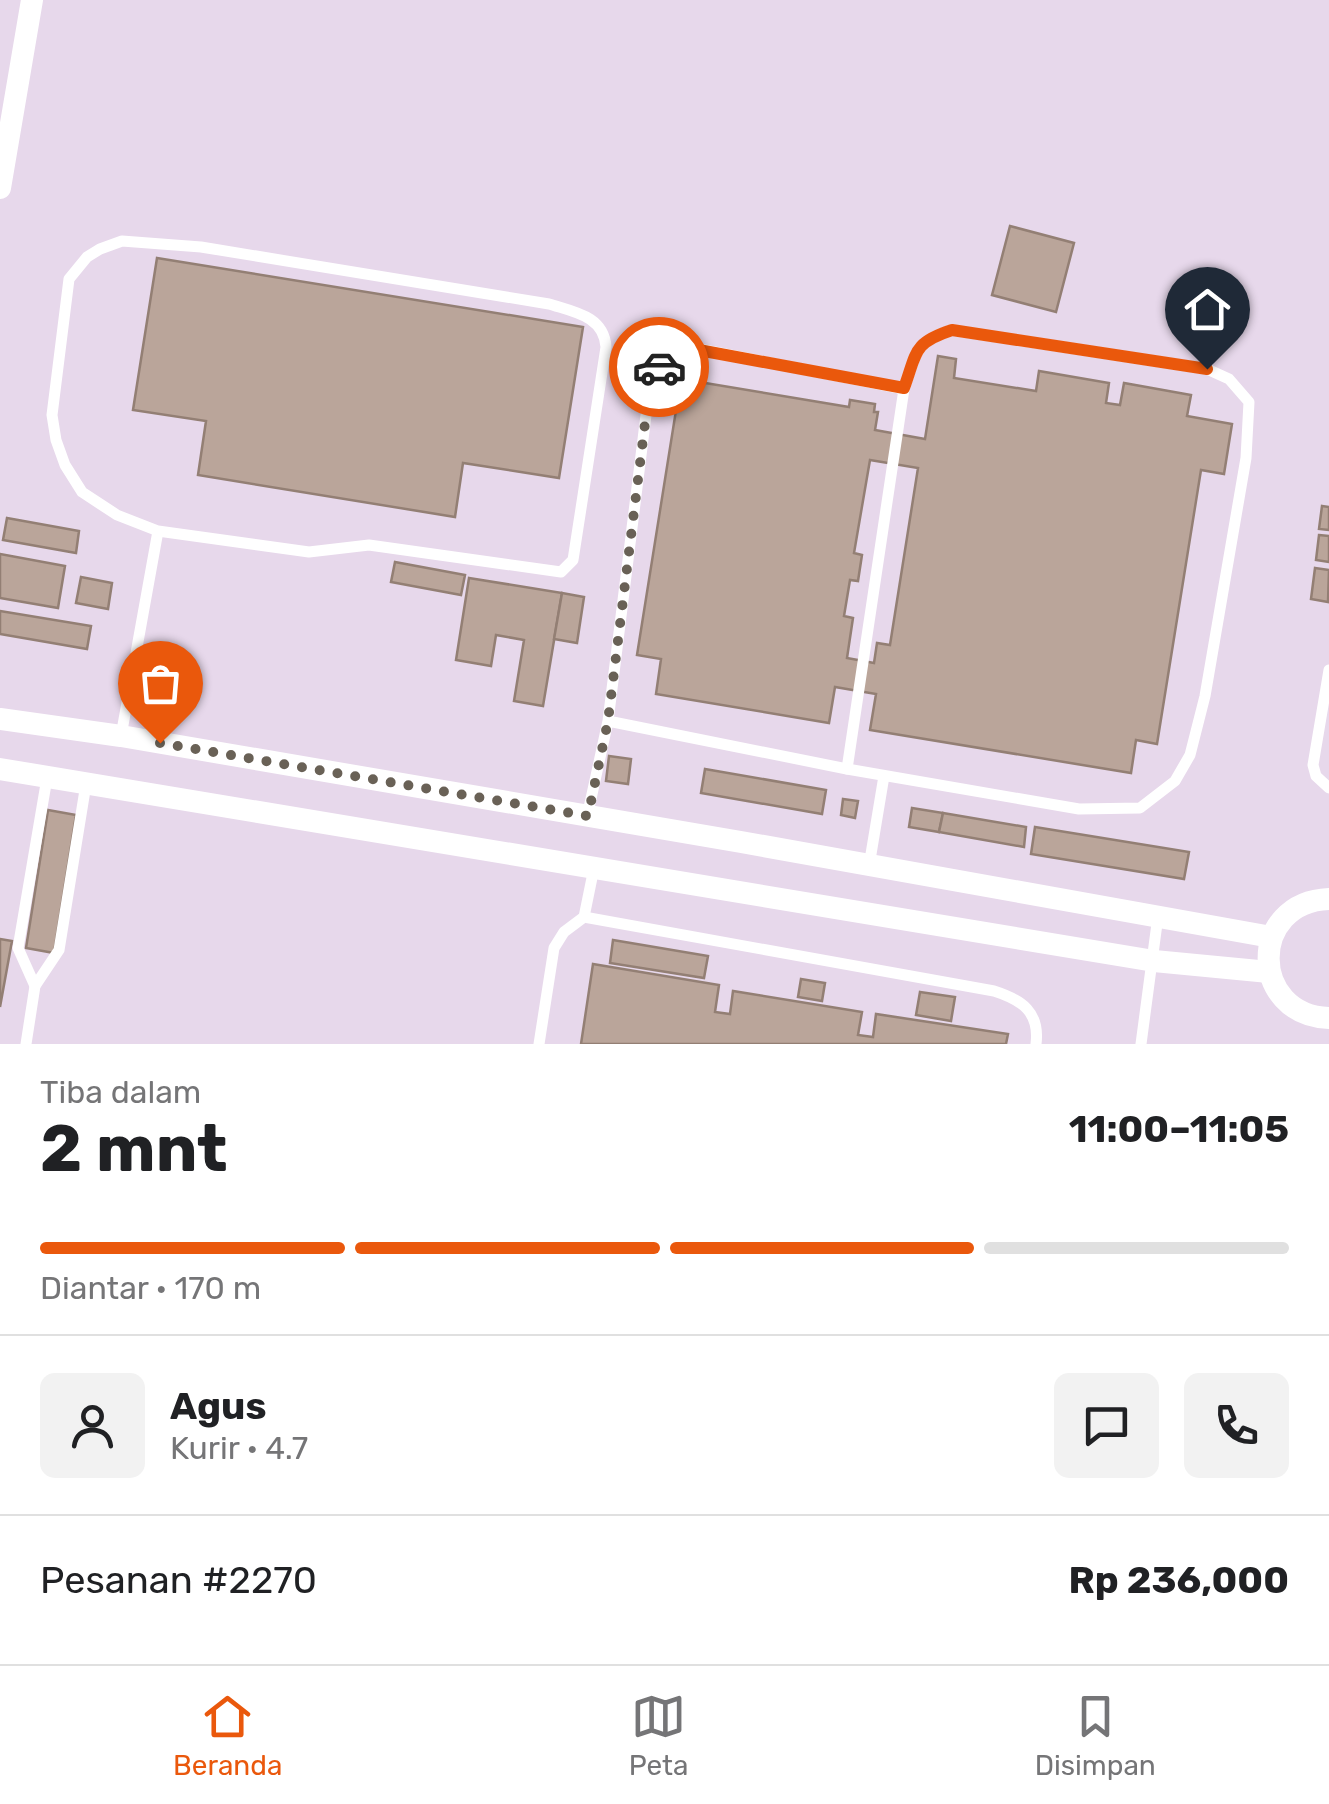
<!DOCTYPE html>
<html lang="id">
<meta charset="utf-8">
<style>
:root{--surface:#fff;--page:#f2f2f2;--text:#202124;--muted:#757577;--line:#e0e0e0;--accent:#ea580c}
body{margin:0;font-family:Rubik,sans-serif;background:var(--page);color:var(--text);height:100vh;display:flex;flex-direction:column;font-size:38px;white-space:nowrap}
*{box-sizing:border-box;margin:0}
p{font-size:32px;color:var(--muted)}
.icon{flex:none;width:55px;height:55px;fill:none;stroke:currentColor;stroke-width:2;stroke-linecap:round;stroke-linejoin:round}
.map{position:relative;height:1044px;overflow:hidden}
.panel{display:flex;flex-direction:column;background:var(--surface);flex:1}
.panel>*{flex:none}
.pin{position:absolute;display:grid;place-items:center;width:85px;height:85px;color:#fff;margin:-102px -42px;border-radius:50% 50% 50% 0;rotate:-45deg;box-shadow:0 0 10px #0007}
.pin .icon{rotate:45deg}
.courier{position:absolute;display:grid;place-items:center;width:100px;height:100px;margin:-50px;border:8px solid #ea580c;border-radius:50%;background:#fff;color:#222;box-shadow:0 2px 12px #0007}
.summary em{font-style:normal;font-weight:700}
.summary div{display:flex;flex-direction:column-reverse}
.summary{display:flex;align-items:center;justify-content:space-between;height:170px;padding:0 40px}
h1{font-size:65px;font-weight:700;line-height:75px}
.bar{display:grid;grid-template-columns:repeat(4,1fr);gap:15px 10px;align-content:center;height:120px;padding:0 40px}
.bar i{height:12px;border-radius:8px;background:var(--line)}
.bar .selected{background:var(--accent)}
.bar p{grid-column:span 4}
.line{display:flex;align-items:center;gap:25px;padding:0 40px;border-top:2px solid var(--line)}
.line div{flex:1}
.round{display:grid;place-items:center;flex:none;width:105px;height:105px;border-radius:15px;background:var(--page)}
.menu{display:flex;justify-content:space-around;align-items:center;height:140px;border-top:2px solid var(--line);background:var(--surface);font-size:28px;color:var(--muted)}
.menu a{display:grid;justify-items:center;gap:5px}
.menu .selected{color:var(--accent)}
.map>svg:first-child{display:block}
.industrial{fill:#e7d8eb}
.building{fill:#baa59a;stroke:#937f74;stroke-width:2.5;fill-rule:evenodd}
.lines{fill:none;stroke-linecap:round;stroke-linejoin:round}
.service{stroke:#fff;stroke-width:11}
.minor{stroke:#fff;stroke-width:22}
.done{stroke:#696156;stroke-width:10;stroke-dasharray:0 18}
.route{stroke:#ea580c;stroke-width:12}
</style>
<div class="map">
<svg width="1329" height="1044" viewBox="0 0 1329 1044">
<rect width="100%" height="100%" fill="#f3e6d2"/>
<rect class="industrial" x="0" y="0" width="1329" height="1044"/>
<g class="building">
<path d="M1010 226 1074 243 1056 312 992 295Z"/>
<path d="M157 258 583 327 559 478 463 463 455 517 198 475 206 421 133 410Z"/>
<path d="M938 356 956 359 954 378 1036 391 1039 371 1109 383 1106 403 1120 405 1124 383 1191 395 1187 416 1232 424 1224 474 1201 470 1157 744 1136 740 1131 773 870 730 876 694 835 687 829 723 656 694 661 659 637 655 681 379 849 407 850 400 875 404 874 412H878L875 430 925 439ZM870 460 918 468 890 645 877 643 874 663 847 658 853 618 844 616 850 580 858 581 862 555 854 553Z"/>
<path d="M1322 506 1329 507V530L1319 529Z"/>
<path d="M7 518 79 531 76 553 3 540Z"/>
<path d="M1319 535 1329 536V562L1316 560Z"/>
<path d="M0 554 65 566 58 608 0 598Z"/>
<path d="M395 562 465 575 461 595 391 582Z"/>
<path d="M1315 568 1329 570 1328 602 1311 599Z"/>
<path d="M81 577 112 583 108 609 76 603Z"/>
<path d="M469 578 562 593 543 706 514 701 524 640 496 635 491 666 456 660Z"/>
<path d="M562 593 584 597 577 643 554 639Z"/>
<path d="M0 611 91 626 87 649 0 634Z"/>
<path d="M609 756 631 759 628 784 606 781Z"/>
<path d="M705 769 826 790 822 814 701 793Z"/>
<path d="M843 799 858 801 855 818 841 815Z"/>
<path d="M912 808 943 813 939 832 909 827Z"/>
<path d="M48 810 76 815 54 953 26 948Z"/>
<path d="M943 813 1026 827 1024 847 939 832Z"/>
<path d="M1035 827 1189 852 1184 879 1031 854Z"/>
<path d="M0 939 12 941 0 1007Z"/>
<path d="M613 940 708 956 704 978 610 963Z"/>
<path d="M593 964 719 985 715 1012 730 1014 733 991 862 1012 858 1035 873 1037 876 1014 1008 1034 1006 1044H581Z"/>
<path d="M801 979 825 983 822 1001 798 997Z"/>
<path d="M920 992 955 997 951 1021 916 1015Z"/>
</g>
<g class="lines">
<g class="service">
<path d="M1329 670 1313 765 1316 776 1329 788"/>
<path d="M121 736 158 531 117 515 82 492 65 465 56 440 52 415 69 279 87 257 100 249 122 241 201 247 549 304C574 312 604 316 606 347L573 560 561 572 369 545 309 552 158 531"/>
<path d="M847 769 904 389"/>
<path d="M587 817 608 721 650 383C658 366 669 349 689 347L904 389C917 353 913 343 951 330L1207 369 1229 379 1249 402 1246 458 1205 696 1190 755 1175 781 1140 808 1079 809 847 769 608 721"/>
<path d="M869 866 884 776"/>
<path d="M584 917 994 991C1022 1000 1040 1012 1036 1044"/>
<path d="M35 986 18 948 47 778"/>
<path d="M26 1044 35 986 59 950 86 784"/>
<path d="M539 1044 554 948 564 932 584 917 594 868"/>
<path d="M1141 1044 1158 916"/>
</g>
<g class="minor">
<path d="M0 188 32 0"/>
<path d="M0 719 121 736 741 842 1271 937"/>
<path d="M0 769 1154 961 1269 972"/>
<path d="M1329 899C1248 902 1249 1015 1329 1018"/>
</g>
</g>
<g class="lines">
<path class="done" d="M160 743 588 816 608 721 650 383 659 367"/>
<path class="route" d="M659 367 678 348H688L904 388C917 353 912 343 952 330L1207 369"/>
</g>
</svg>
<div class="pin" style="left:160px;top:743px;background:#ea580c"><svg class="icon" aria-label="bag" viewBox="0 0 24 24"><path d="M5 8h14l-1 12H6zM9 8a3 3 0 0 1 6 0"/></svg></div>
<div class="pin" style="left:1207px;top:369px;background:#1f2937"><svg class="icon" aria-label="home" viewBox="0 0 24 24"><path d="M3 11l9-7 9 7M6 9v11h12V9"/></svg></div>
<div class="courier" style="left:659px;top:367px"><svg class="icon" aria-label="car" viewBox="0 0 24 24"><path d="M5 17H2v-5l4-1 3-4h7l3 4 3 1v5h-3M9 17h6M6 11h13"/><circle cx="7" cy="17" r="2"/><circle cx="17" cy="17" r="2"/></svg></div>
</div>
<section class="panel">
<div class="summary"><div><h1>2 mnt</h1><p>Tiba dalam</p></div><em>11:00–11:05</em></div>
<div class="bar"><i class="selected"></i><i class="selected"></i><i class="selected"></i><i></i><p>Diantar · 170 m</p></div>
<div class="line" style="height:180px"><a class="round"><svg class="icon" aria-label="person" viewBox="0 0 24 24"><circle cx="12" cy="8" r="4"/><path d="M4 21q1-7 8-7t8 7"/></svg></a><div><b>Agus</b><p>Kurir · 4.7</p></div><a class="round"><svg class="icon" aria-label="chat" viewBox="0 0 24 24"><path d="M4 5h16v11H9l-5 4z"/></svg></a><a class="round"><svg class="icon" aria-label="phone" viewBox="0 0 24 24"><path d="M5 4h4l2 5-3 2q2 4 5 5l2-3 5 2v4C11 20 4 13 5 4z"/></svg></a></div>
<div class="line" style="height:130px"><div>Pesanan #2270</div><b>Rp 236,000</b></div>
</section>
<nav class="menu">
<a class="selected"><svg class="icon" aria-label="home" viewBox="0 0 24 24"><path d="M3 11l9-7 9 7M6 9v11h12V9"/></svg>Beranda</a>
<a><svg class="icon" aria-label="map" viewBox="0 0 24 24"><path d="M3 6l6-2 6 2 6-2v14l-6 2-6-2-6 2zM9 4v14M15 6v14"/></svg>Peta</a>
<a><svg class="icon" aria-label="saved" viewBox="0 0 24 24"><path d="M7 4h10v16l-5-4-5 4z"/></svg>Disimpan</a>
</nav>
